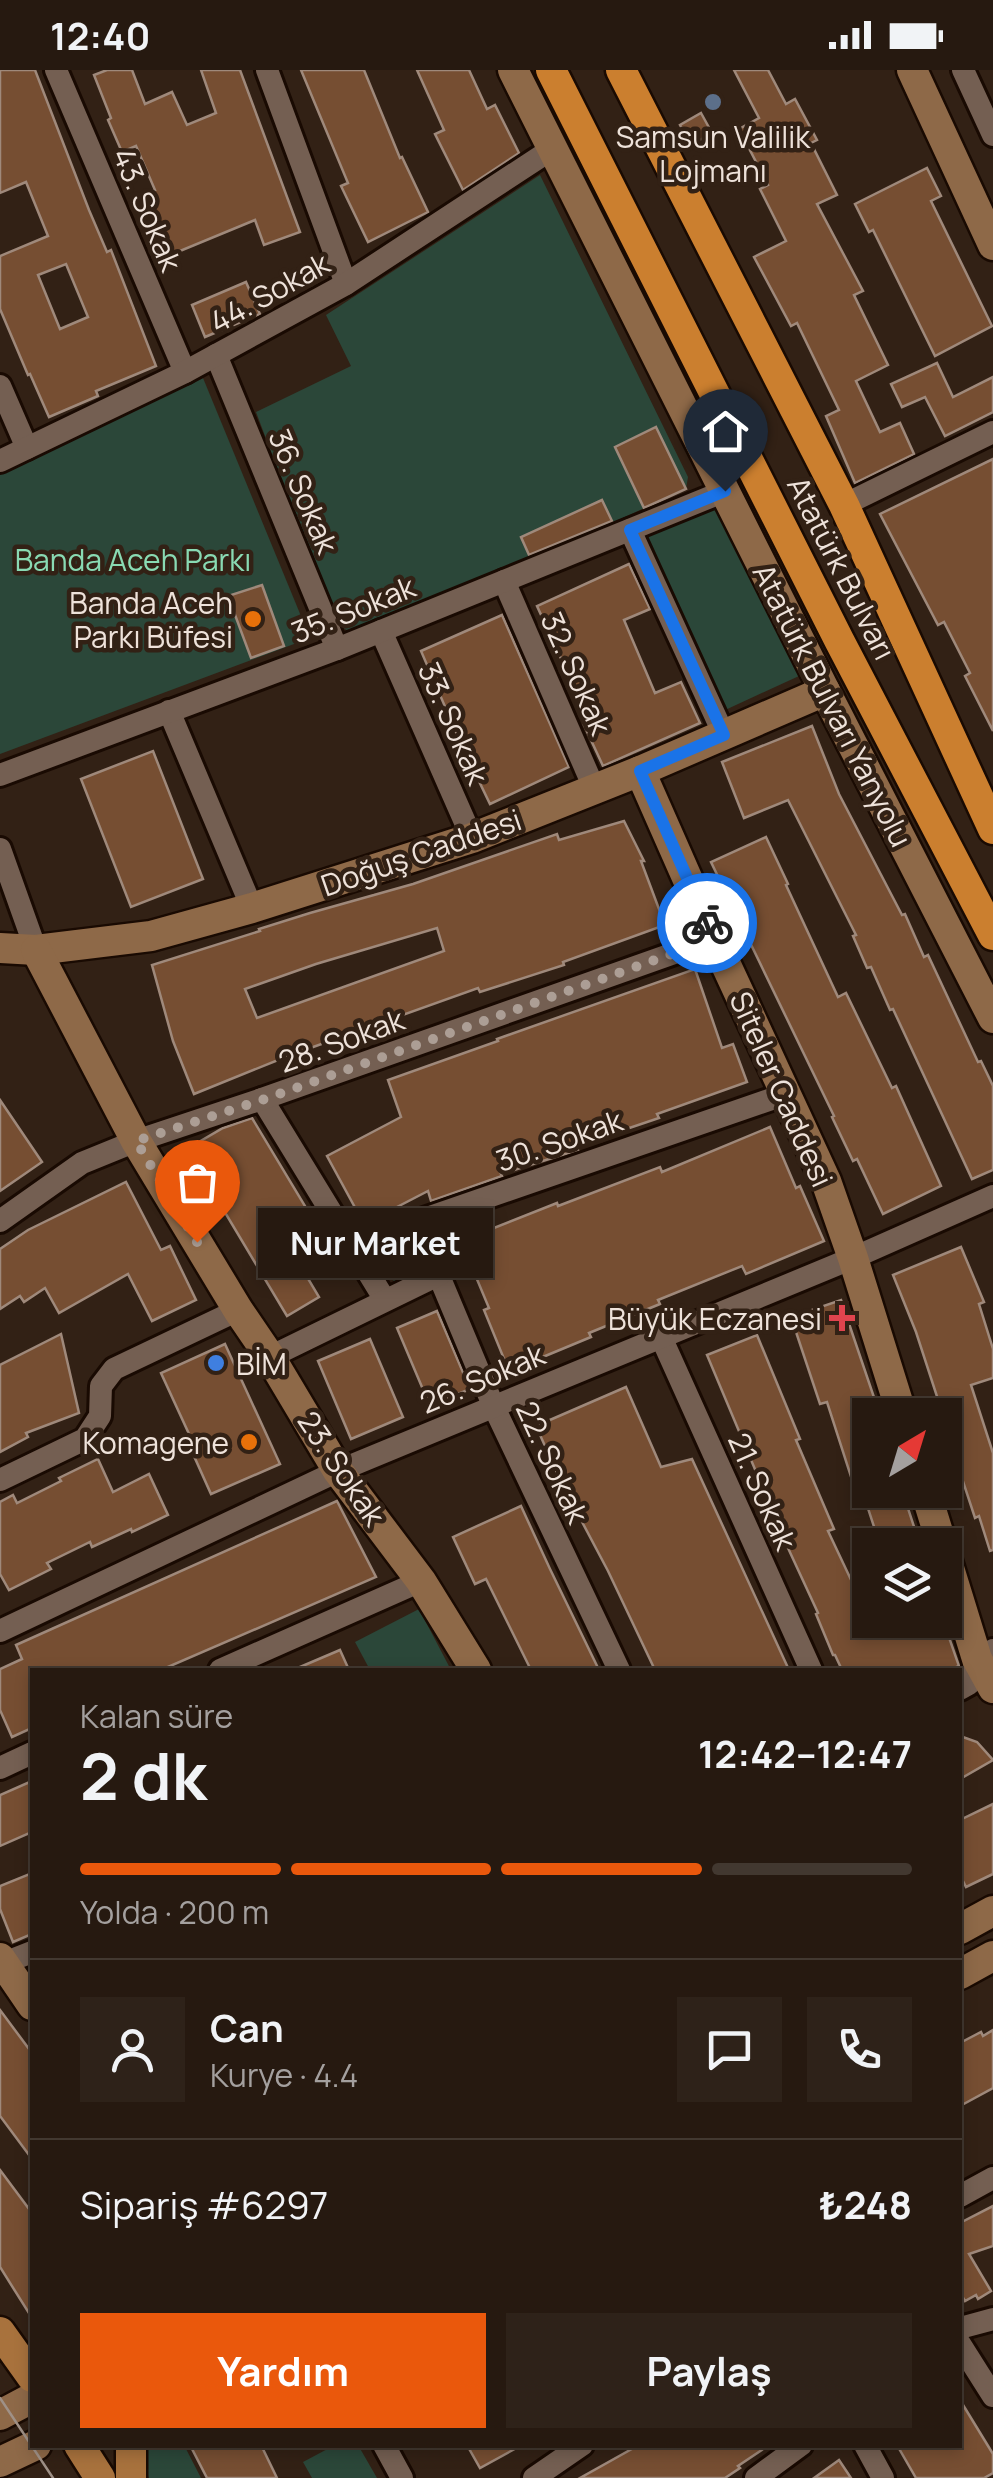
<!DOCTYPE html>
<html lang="tr">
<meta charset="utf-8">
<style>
:root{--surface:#261910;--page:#2e2219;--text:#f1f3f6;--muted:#a4a09f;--line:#423830;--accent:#ea580c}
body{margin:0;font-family:Manrope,sans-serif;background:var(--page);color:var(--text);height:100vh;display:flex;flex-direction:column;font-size:38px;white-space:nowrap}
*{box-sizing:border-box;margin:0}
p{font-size:32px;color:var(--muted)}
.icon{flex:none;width:55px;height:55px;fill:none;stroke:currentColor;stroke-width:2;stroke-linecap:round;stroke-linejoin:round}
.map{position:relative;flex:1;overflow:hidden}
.sheet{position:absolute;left:30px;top:1598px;width:932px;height:780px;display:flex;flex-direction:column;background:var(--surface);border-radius:0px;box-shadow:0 5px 15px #0003,0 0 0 2px var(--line)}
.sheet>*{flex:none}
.needle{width:65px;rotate:38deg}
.tools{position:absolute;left:852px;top:1328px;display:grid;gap:20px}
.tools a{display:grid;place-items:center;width:110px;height:110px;border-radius:0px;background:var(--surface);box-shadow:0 5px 15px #0003,0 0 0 2px var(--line);font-size:50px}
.pin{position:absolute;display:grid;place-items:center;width:85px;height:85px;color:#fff;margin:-102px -42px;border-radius:50% 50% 50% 0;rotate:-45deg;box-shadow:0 0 10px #0007}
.pin .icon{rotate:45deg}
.courier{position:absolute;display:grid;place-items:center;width:100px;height:100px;margin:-50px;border:8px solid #1a73e8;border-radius:50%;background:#fff;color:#222;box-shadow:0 2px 12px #0007}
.bubble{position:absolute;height:70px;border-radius:0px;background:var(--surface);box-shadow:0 5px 15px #0003,0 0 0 2px var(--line);font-size:32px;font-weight:700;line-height:70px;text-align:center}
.summary em{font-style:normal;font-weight:700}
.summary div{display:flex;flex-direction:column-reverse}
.summary{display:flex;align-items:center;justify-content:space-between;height:170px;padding:0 50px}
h1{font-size:65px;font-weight:700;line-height:75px}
.bar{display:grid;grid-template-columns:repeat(4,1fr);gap:15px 10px;align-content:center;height:120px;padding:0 50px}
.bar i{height:12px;border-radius:8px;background:var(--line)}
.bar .on{background:var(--accent)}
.bar p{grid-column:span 4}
.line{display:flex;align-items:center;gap:25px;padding:0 50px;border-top:2px solid var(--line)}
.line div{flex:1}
.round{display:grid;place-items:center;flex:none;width:105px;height:105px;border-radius:0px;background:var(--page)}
.action{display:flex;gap:20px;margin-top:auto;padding:20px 50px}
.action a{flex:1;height:115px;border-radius:0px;background:var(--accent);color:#fff;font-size:40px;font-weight:700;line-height:115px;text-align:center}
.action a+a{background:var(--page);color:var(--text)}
.status{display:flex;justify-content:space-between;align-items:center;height:70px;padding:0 50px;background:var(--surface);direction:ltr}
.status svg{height:28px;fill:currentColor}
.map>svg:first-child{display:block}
.green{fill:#2b4739}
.building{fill:#764e32;stroke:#9f897b;stroke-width:2.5;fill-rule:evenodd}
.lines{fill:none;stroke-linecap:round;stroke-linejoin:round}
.street-casing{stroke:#190a02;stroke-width:28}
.secondary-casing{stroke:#190a02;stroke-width:35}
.primary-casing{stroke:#190a02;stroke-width:35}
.highway-casing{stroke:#190a02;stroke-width:35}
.street{stroke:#745f52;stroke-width:22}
.secondary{stroke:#8e6948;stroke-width:30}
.primary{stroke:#a8723d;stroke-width:30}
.highway{stroke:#cb7f2f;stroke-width:30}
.tram{stroke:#9f9187;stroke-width:2.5}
.done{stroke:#ac9e95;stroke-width:10;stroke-dasharray:0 18}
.route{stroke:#1a73e8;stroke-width:12}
.service-dot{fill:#5c6f8a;stroke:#322115;stroke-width:4}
.food-dot{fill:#e8710a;stroke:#322115;stroke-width:4}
.health-dot{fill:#e0444e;stroke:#322115;stroke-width:4}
.shop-dot{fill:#3f7fe0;stroke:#322115;stroke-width:4}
.labels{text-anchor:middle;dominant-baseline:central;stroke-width:9;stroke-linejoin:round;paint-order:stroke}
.poi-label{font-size:30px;fill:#eee2da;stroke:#322115;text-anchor:end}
.street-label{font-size:30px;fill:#eee2da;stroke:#322115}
.park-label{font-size:30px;fill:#89dab3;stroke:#322115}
</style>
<div class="status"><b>12:40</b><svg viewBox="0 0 49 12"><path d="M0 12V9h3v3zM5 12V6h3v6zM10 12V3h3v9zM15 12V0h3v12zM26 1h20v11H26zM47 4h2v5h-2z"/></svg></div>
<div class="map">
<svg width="993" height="2408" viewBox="0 0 993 2408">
<rect width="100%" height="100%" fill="#322115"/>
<g class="green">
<path d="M540 105 688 407 686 419 531 490 348 561 335 552 256 342 351 296 326 245Z"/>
<path d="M203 308 310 568 0 684V403Z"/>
<path d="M719 432 799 606 723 641 643 466Z"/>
<path d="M409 1165 418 1194 411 1209 397 1213 386 1205 373 1178Z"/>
<path d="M419 1539 451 1600H370L355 1572Z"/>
<path d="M148 2375H184L201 2408H149L144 2396Z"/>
<path d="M335 2375H358L377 2408H312L303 2392Z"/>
</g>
<g class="building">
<path d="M0 0H35L89 140 107 182 111 180 156 296 96 321 98 326 49 347 30 304 28 305 0 239V186L48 166 26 112 0 123ZM66 194 88 247 60 259 38 205Z"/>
<path d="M107 0H132L145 34 172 22 187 55 216 43 201 0H240L300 162 264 175 255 150 168 186 143 125 155 120 136 76 122 82 108 50 111 48 94 5Z"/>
<path d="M301 0H364L400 88 402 87 428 142 368 172 341 116 348 113Z"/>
<path d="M417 0H469L487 39 495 35 519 83 463 120 435 64 444 60Z"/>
<path d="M734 0H768L786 34 795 29 817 70 811 73 837 125 817 134 863 221 854 225 888 295 856 311 880 362 900 353 914 384 855 413 826 346 839 340 797 253 791 256 754 187 786 171 760 119 768 115 739 59 759 48Z"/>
<path d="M701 43 712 63 691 75 680 55Z"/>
<path d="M927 98 941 126 931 131 992 256 935 286 873 160 869 162 855 134Z"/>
<path d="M246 212 260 244 205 267 192 235Z"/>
<path d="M937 293 953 327 993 307V342L945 366 925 327 902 337 891 314Z"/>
<path d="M656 357 686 419 644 438 615 377Z"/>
<path d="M993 389V661L965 606 970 603 944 552 938 555 880 444Z"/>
<path d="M602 430 612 451 529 485 521 467Z"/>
<path d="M629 494 650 539 624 550 655 623 681 612 700 653 603 696 584 655 590 652 537 536Z"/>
<path d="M262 515 284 576 251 588 228 526Z"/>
<path d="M502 545 569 697 490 734 462 676 421 581Z"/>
<path d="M812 656 839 724 902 845 905 844 924 887 928 885 978 992 981 991 993 1016V1100L972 1109 893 939 890 940 871 897 867 898 853 866 856 865 788 730 744 748 722 692Z"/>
<path d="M153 681 203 809 131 837 81 709Z"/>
<path d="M624 751 644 791H641L665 855 563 892 564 895 480 922 478 918 288 986 194 1024 173 971 152 895 260 861 259 859 310 843 413 814 557 764 559 770ZM437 858 444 881 257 948 245 919 316 894Z"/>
<path d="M766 767 788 814 786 815 838 927 846 923 892 1018 896 1016 941 1116 883 1144 857 1089 853 1091 832 1047 834 1046 711 792Z"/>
<path d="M695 899 722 978 733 974 747 1012 657 1044 659 1048 576 1076 578 1080 501 1104 502 1106 431 1131 428 1121 364 1154 327 1086 401 1047 388 1010 498 971 497 969Z"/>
<path d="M0 1030 42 1092 0 1121Z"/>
<path d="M252 1048 308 1141 286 1154 302 1180 294 1185 319 1227 287 1246 187 1079 223 1058Z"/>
<path d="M770 1057 796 1118 800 1116 824 1171 746 1204 742 1196 658 1230 660 1234 589 1263 591 1267 509 1301 484 1240 489 1238 461 1171 557 1133 558 1136 660 1097 662 1102Z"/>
<path d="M126 1112 161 1180 170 1176 196 1230 152 1251 128 1204 59 1243 45 1218 24 1232 20 1226 0 1239V1179L28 1160Z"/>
<path d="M961 1177 984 1232 979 1234 993 1279V1308L971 1315 993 1383V1480L990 1481 979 1446 975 1448 955 1387 948 1389 945 1378V1345H943L916 1262 893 1205Z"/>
<path d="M841 1230 880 1345H870V1411L854 1416 827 1332 820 1334 791 1247Z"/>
<path d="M437 1241 470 1319 430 1336 397 1258Z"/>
<path d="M61 1264 79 1343 26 1363 28 1367 0 1382V1295Z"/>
<path d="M757 1265 800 1369 796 1370 834 1459 828 1461 870 1550H943L959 1596 949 1600H842L835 1585H833L816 1544 818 1543 788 1478 707 1285Z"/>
<path d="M370 1269 403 1347 351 1369 318 1291Z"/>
<path d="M225 1274 280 1394 211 1424 185 1366 189 1364 161 1303Z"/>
<path d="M626 1317 661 1397 692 1389 789 1600H655L608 1501 562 1414 536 1356Z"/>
<path d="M98 1389 113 1422 149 1404 168 1445 132 1462 131 1459 92 1477 90 1472 47 1493 51 1499 9 1520 0 1504V1432L13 1425 17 1433 61 1411 59 1408Z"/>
<path d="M862 1420H902L920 1475H880Z"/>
<path d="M337 1431 376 1507 161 1600H32V1658L12 1667 0 1640V1599L22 1589 16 1575Z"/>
<path d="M521 1436 550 1499 599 1600H531L486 1509 475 1514 453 1467Z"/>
<path d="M340 1580 349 1600H293Z"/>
<path d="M960 1666 977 1672 993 1690 960 1709Z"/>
<path d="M32 1711V1762L0 1776V1725Z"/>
<path d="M993 1734V1804L966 1817 960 1805V1750Z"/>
<path d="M32 1803V1864L13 1872 0 1839V1816Z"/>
<path d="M0 1940 32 1983V2089L0 2046Z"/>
<path d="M993 1960V2018L960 2036V1973L981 1962 983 1966Z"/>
<path d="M0 2100 32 2143V2248L0 2197Z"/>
<path d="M993 2136V2176L969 2184 991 2221 978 2229 976 2225 965 2231 960 2223V2153Z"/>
<path d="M960 2330 993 2384V2403L984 2408H916L897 2375H960Z"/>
<path d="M190 2375H261L277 2408H207Z"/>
<path d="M467 2375H522L480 2398Z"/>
<path d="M639 2375H769L738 2396 740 2398 725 2408H580Z"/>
<path d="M839 2390 851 2408H814Z"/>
</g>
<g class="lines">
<g class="street-casing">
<g id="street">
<path d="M56 0 185 302"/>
<path d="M267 0 346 214"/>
<path d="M963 0 993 65"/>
<path d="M216 285 337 579"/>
<path d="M0 316 27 378"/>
<path d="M0 391 185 302 346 214 552 79"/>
<path d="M844 435 993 362"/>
<path d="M630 460 724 665"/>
<path d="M504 511 594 718"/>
<path d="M381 561 472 768"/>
<path d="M169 641 252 838"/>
<path d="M0 705 337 579 725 421"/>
<path d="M0 779 36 880"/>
<path d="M262 1029 385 1230"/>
<path d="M0 1151 82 1093 136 1071 262 1029 714 869"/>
<path d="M416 1151 493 1335 619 1600"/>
<path d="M352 1174 786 1024"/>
<path d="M661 1267 811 1600"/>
<path d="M270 1287 440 1204"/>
<path d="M0 1410 85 1369 100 1346 101 1316 114 1299 238 1240"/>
<path d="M0 1561 338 1401 853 1188 993 1126"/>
<path d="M220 1600 421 1511"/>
<path d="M960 1619 969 1614 977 1589 993 1580"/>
<path d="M0 1698 32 1683"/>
<path d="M4 1893 32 1882"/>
<path d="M960 2126 993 2108"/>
<path d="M960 2258 993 2249"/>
<path d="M960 2274 993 2326"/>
<path d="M384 2375 402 2408"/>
<path d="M865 2375 883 2408"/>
<path d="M534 2408 582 2375"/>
<path d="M756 2408 801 2375"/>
</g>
</g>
<g class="secondary-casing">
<g id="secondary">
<path d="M513 0 825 621 993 948"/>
<path d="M912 0 993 175"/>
<path d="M640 701 714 869 826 1111 853 1188 902 1345"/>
<path d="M0 878 36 880 151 866 252 838 472 768 640 701 825 621"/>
<path d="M36 880 136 1071 238 1240 270 1287 338 1401 421 1511 476 1600"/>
<path d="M925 1420 942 1475"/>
<path d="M945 1485 977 1589 993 1618"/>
<path d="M960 1859 993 1841"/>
<path d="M0 1888 32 1935"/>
<path d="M960 1904 993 1886"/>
<path d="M0 2345 32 2328"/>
<path d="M0 2392 36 2375"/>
</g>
</g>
<g class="primary-casing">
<g id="primary">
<path d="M0 2262 32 2307"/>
<path d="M79 2375 100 2408"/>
<path d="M131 2408V2375"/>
</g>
</g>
<g class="highway-casing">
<g id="highway">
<path d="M551 0 839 570 993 865"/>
<path d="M621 0 844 435 993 759"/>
</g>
</g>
<use href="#street" class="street"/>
<use href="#secondary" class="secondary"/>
<use href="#primary" class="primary"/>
<use href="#highway" class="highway"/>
<path class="tram" d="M0 2328 53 2408"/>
</g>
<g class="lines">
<path class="done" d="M197 1172 136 1071 262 1030 714 869 707 853"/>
<path class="route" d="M707 853 640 701 724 665 630 460 725 421"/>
</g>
<circle class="service-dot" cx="713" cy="32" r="10"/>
<g class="food-dot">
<circle cx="253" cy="549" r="10"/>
<circle cx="249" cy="1372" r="10"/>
</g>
<path class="health-dot" d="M837 1233h10v10h10v10h-10v10h-10v-10h-10v-10h10z"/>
<circle class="shop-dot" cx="216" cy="1293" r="10"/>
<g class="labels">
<g class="poi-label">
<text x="713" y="66" text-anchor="middle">Samsun Valilik<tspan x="713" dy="34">Lojmanı</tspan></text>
<text x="233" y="532">Banda Aceh<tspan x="233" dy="34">Parkı Büfesi</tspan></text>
<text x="822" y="1248">Büyük Eczanesi</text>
<text x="236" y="1293" text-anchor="start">BİM</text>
<text x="229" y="1372">Komagene</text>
</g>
<g class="street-label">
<text transform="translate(148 139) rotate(67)">43. Sokak</text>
<text transform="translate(269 222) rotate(-29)">44. Sokak</text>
<text transform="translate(304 421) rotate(67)">36. Sokak</text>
<text transform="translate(842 498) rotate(63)">Atatürk Bulvarı</text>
<text transform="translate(353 539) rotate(-22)">35. Sokak</text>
<text transform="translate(577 603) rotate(66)">32. Sokak</text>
<text transform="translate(833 635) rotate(63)">Atatürk Bulvarı Yanyolu</text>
<text transform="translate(454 653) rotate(66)">33. Sokak</text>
<text transform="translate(421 782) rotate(-19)">Doğuş Caddesi</text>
<text transform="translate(341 970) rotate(-20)">28. Sokak</text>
<text transform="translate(782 1019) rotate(66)">Siteler Caddesi</text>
<text transform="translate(559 1070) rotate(-19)">30. Sokak</text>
<text transform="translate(482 1308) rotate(-23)">26. Sokak</text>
<text transform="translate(553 1392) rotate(65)">22. Sokak</text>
<text transform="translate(342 1398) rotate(56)">23. Sokak</text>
<text transform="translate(763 1421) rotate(66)">21. Sokak</text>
</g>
<g class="park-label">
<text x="133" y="489">Banda Aceh Parkı</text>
</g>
</g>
</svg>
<div class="tools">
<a><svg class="needle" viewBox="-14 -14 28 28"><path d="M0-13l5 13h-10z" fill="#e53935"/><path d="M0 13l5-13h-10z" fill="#a4a09f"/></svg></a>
<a><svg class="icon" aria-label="layers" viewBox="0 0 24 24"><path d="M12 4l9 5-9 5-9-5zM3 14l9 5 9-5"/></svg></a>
</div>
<div class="pin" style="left:197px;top:1172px;background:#ea580c"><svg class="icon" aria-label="bag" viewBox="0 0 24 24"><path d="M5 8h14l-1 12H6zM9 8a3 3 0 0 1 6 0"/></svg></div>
<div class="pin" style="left:725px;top:421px;background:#1f2937"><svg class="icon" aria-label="home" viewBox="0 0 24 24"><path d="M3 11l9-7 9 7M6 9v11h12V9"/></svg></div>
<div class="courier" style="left:707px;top:853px"><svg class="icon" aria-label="bike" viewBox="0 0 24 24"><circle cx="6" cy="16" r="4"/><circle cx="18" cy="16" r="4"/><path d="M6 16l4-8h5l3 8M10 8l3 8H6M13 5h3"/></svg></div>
<div class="bubble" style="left:258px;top:1138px;width:235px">Nur Market</div>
<section class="sheet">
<div class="summary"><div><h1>2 dk</h1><p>Kalan süre</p></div><em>12:42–12:47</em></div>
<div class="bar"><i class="on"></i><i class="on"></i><i class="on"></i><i></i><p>Yolda · 200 m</p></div>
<div class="line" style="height:180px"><a class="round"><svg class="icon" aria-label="person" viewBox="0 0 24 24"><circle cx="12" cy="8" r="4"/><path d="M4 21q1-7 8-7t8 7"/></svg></a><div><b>Can</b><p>Kurye · 4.4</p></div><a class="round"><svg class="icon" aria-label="chat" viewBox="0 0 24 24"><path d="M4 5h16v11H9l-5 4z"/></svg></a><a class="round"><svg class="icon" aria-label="phone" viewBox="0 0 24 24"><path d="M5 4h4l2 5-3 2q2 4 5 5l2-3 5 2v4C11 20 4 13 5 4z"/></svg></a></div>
<div class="line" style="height:130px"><div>Sipariş #6297</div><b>₺248</b></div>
<div class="action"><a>Yardım</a><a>Paylaş</a></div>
</section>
</div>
